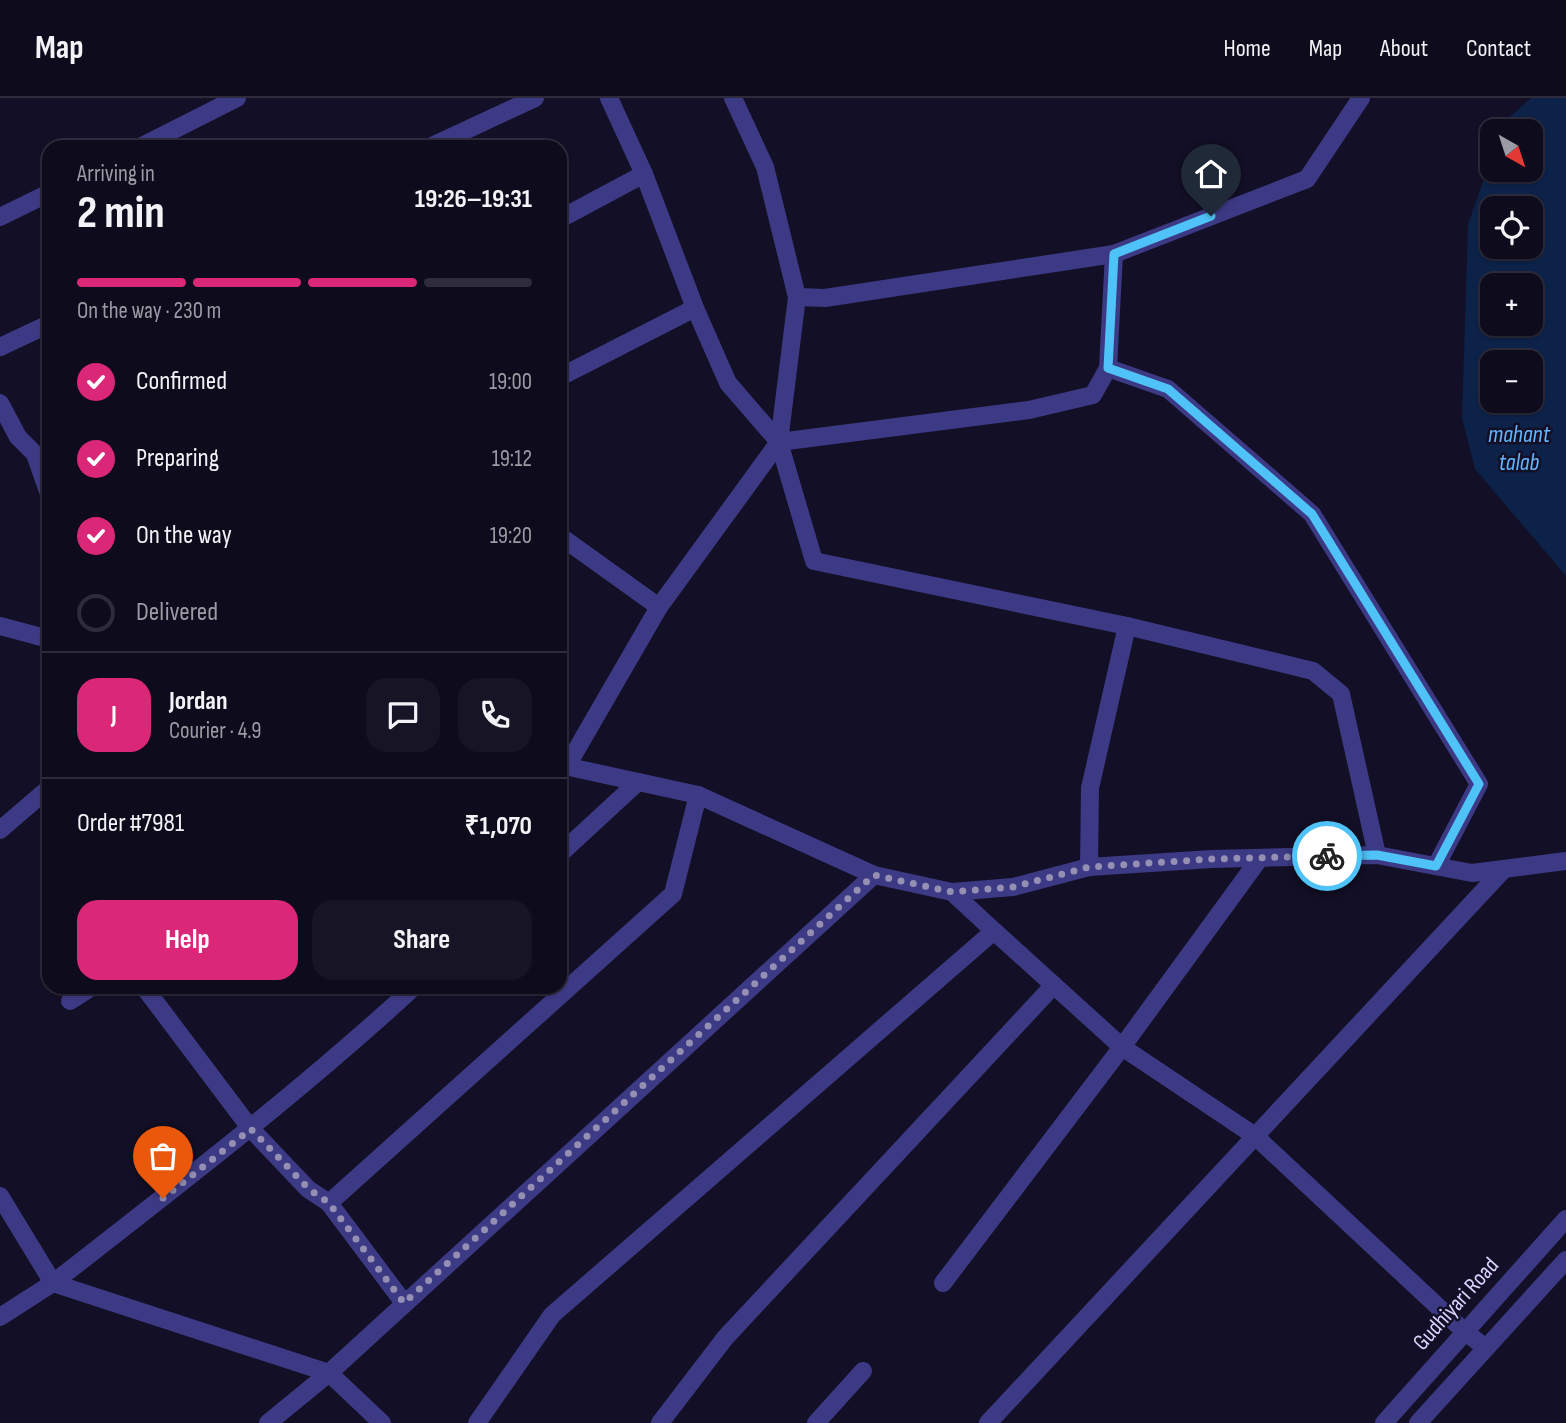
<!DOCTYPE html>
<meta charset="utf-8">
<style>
:root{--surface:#0e0b1c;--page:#171425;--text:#f1f3f6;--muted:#9b9ba3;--line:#2e2b3b;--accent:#db2777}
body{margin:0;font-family:"Sofia Sans Condensed",sans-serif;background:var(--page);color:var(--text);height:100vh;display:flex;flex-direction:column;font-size:26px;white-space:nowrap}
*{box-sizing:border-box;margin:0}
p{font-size:23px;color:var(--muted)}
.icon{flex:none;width:38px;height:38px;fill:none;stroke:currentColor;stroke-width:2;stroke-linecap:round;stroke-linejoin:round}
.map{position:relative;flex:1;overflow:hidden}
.side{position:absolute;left:42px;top:42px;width:525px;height:854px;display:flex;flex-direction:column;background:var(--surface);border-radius:21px;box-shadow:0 2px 5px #0004,0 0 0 2px var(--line)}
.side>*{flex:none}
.needle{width:46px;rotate:141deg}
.buttons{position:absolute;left:1480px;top:21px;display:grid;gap:14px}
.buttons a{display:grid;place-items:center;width:63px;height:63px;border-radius:14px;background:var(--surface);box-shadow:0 2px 5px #0004,0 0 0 2px var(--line);font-size:35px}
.pin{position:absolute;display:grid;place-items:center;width:60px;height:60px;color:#fff;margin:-72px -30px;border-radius:50% 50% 50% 0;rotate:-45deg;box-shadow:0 0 7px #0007}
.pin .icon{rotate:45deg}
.courier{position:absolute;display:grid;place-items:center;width:70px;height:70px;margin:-35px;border:5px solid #4fc3f7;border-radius:50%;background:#fff;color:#222;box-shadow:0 2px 9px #0007}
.headline em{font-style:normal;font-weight:700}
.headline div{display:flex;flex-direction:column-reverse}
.headline{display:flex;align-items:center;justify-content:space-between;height:119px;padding:0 35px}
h1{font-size:46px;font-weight:700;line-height:52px}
.bar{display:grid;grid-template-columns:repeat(4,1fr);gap:10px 7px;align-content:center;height:84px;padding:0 35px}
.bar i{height:9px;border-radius:5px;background:var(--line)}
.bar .selected{background:var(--accent)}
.bar p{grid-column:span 4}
.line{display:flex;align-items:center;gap:18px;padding:0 35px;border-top:2px solid var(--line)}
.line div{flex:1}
.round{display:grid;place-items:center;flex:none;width:74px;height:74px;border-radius:21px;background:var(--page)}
ol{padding:0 35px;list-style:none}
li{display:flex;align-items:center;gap:21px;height:77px}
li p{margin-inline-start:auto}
li .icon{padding:7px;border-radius:50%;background:var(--accent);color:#fff;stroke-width:4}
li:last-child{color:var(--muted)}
li i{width:38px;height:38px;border:4px solid var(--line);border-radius:50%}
.button{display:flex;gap:14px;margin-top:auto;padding:14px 35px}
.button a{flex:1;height:80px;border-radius:21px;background:var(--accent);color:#fff;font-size:28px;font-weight:700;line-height:80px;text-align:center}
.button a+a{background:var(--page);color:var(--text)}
header{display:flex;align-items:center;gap:42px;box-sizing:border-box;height:98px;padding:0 35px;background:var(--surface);border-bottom:2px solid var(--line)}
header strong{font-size:33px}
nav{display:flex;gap:38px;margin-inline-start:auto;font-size:24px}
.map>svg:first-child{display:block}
.water{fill:#0c2248;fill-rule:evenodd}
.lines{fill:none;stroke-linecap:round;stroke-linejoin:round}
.minor{stroke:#3d3a85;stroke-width:18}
.tertiary{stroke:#3d3a85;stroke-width:18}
.done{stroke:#948fb3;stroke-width:7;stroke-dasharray:0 12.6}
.route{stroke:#4fc3f7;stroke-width:9}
.labels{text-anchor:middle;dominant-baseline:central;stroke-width:5;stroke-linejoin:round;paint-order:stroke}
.street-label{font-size:23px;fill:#d9d4ff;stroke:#130f26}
.water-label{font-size:24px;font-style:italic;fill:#62b6ff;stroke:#130f26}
</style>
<header>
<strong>Map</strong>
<nav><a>Home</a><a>Map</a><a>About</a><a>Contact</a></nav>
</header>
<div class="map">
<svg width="1566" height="1325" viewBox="0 0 1566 1325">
<rect width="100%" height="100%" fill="#130f26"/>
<path class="water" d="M1531 0H1566V478L1475 371 1462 320 1468 126 1493 56V72H1531V33H1501L1505 23ZM1493 110H1531V149H1493ZM1493 187H1531V226H1493ZM1493 264H1531V303H1493Z"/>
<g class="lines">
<g class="minor">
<path d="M609 0 644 76 695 210 728 285 779 344"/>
<path d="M733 0 765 69 797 199 779 344 814 463 1127 528 1313 573 1341 596 1377 757"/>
<path d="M140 49 237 0"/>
<path d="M430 49 535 0"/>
<path d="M0 119 49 95"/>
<path d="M560 121 644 76"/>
<path d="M797 199 825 200 1114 156 1307 81 1361 0"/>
<path d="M0 249 49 226"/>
<path d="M1108 270 1168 291 1312 416 1479 686 1436 768"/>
<path d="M560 279 695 210"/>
<path d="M0 305 18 339 35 356 49 396"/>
<path d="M560 438 659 509"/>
<path d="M0 528 49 541"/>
<path d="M560 667 698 697 874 777 952 794 1013 789 1089 769 1212 761 1377 757 1472 775 1566 763"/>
<path d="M567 668 659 509 779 344 1029 312 1093 297 1108 270 1114 156"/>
<path d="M0 732 49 690"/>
<path d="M560 756 638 684"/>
<path d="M1089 769 1090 690 1127 528"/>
<path d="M952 794 994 833"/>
<path d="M144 889 251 1031 308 1091 329 1105 404 1205"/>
<path d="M70 903 92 889"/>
<path d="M0 1098 53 1185C176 1089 299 995 414 889"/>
<path d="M329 1105 673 796 698 697"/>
<path d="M943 1185 1122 949 1260 760"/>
<path d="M0 1219 53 1185 329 1275 874 777"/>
<path d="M268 1325 329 1275 382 1325"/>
<path d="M477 1325 552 1217 994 833 1122 949 1255 1038 1464 1233 1486 1250"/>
<path d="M660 1325 725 1240 1054 887"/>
<path d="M816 1325 863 1273"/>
<path d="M988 1325 1504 771"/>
</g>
<g class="tertiary">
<path d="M1384 1325 1566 1121"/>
<path d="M1418 1325 1566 1162"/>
</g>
</g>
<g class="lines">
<path class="done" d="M163 1100 251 1031 309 1091 329 1105 404 1205 874 777 952 794 1013 789 1089 769 1212 761 1327 758"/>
<path class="route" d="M1211 118 1114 156 1108 270 1168 291 1312 416 1479 686 1436 768 1377 757 1327 758"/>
</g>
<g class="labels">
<g class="street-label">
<text transform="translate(1456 1206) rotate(-48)">Gudhiyari Road</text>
</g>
<g class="water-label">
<text x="1519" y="336">mahant<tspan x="1519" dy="28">talab</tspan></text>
</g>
</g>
</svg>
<div class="buttons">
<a><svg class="needle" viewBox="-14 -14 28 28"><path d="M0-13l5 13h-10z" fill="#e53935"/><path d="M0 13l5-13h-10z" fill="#9b9ba3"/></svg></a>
<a><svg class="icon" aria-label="locate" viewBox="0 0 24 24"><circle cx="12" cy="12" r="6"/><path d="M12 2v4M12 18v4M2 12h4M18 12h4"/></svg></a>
<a>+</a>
<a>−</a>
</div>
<div class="pin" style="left:163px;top:1100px;background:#ea580c"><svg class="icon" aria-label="bag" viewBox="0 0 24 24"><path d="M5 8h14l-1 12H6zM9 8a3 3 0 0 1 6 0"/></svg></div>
<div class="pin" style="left:1211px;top:118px;background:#1f2937"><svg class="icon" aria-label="home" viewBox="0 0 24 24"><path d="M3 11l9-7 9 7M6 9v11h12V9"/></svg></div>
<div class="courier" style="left:1327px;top:758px"><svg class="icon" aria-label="bike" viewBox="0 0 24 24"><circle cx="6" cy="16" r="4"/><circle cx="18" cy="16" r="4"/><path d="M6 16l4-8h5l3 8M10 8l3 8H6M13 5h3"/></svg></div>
<section class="side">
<div class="headline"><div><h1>2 min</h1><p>Arriving in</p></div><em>19:26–19:31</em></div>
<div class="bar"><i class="selected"></i><i class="selected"></i><i class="selected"></i><i></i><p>On the way · 230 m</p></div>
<ol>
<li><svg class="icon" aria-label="check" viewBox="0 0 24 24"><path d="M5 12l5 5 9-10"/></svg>Confirmed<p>19:00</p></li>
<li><svg class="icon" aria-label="check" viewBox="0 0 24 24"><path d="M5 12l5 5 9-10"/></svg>Preparing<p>19:12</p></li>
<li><svg class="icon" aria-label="check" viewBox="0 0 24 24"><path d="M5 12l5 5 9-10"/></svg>On the way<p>19:20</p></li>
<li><i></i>Delivered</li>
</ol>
<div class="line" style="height:126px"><b class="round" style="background:var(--accent);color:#fff">J</b><div><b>Jordan</b><p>Courier · 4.9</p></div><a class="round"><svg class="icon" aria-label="chat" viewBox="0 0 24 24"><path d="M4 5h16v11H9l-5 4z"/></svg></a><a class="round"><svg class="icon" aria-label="phone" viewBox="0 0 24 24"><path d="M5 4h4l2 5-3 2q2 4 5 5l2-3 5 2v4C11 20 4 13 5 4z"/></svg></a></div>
<div class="line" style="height:91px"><div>Order #7981</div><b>₹1,070</b></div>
<div class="button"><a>Help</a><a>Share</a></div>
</section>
</div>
